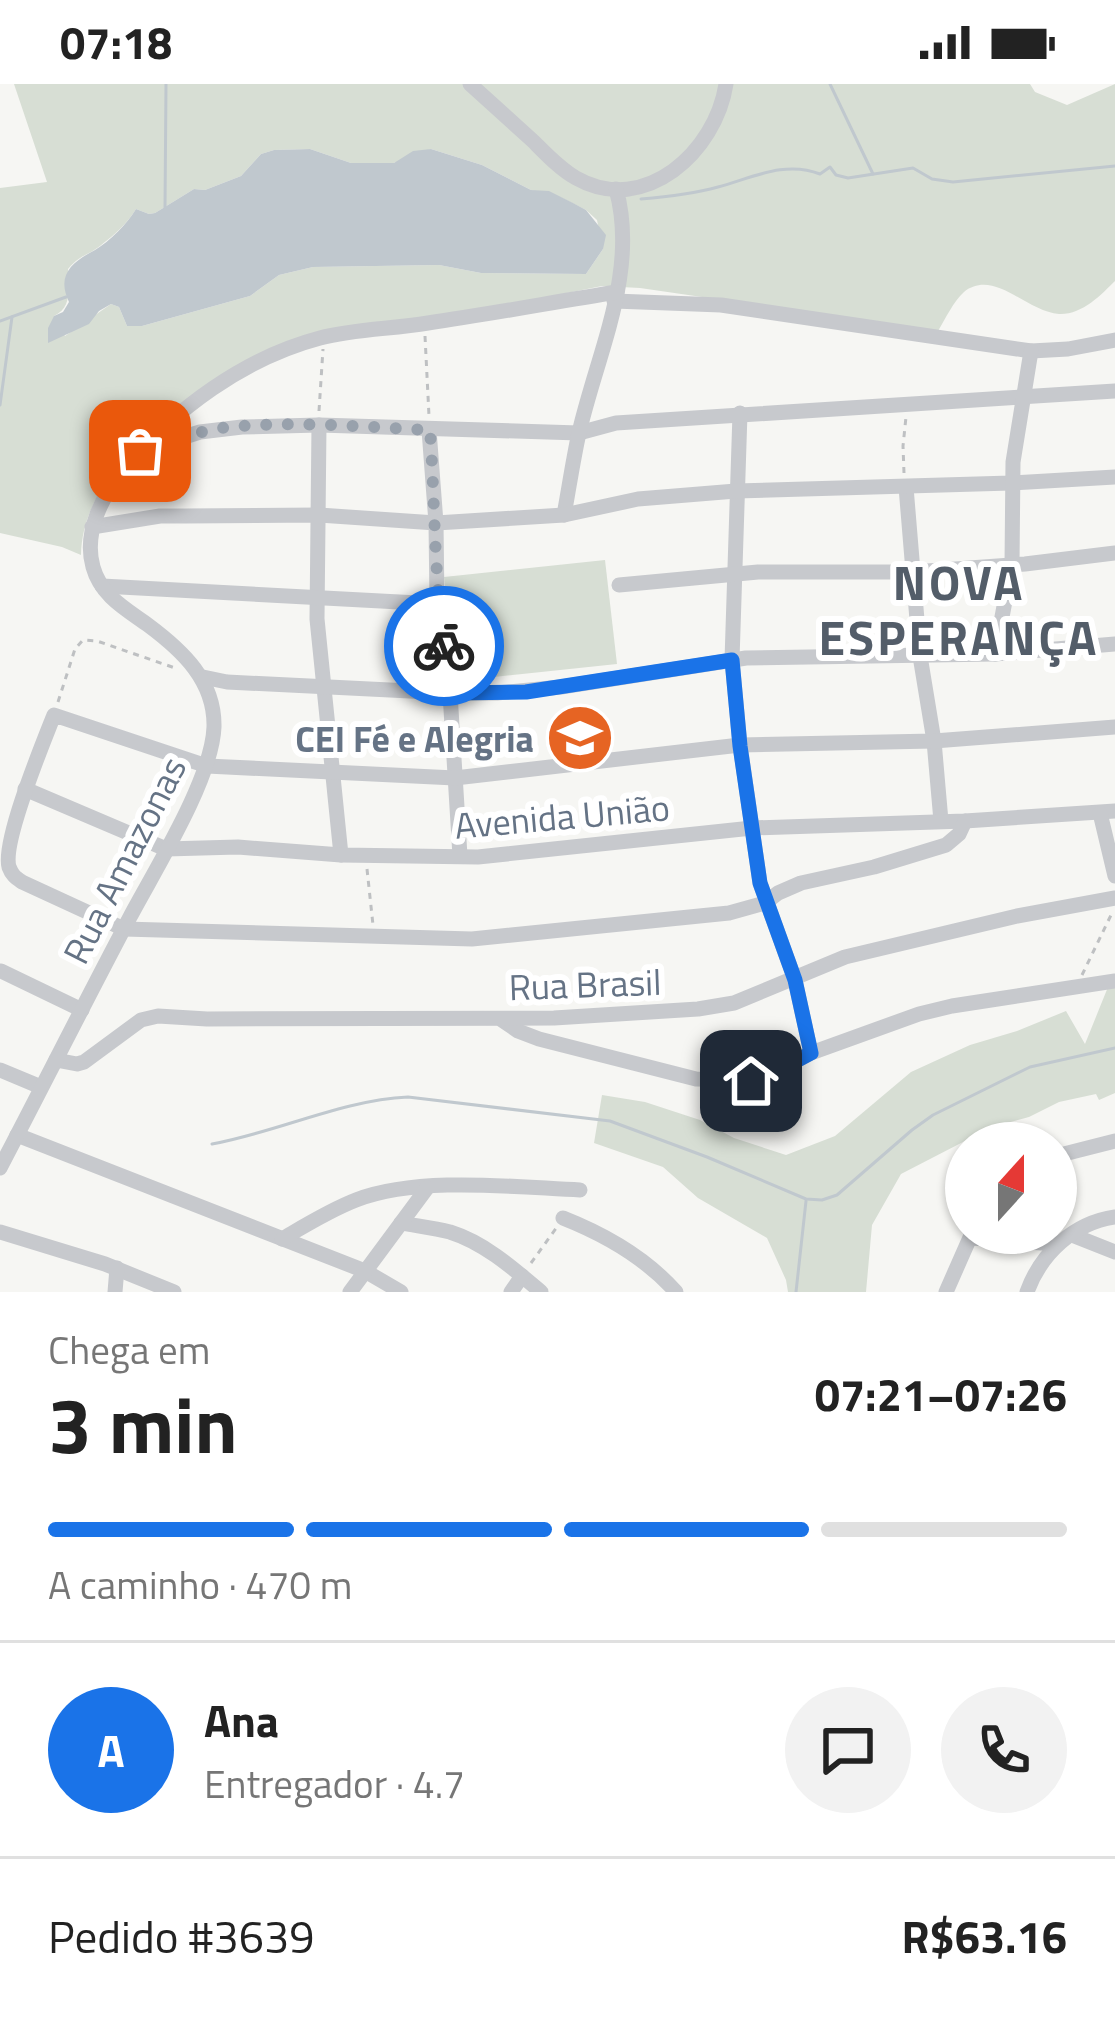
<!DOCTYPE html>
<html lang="pt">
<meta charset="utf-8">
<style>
:root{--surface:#fff;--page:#f2f2f2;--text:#222;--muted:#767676;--line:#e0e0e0;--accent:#1a73e8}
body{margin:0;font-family:"Titillium Web",sans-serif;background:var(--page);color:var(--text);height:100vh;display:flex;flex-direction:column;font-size:45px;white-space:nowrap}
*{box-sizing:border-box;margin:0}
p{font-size:39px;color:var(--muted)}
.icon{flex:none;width:66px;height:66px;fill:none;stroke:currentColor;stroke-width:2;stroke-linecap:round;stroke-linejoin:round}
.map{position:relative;height:1208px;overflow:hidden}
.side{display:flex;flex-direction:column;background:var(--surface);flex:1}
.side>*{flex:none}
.needle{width:78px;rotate:21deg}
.controls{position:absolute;left:945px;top:1038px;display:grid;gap:24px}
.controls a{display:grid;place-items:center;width:132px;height:132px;border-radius:50%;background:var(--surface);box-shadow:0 3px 9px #0004;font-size:60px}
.pin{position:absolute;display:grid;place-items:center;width:102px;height:102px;color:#fff;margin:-51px;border-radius:24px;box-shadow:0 6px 18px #0006}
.courier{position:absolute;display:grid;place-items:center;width:120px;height:120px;margin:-60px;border:9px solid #1a73e8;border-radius:50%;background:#fff;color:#222;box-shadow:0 3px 15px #0007}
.headline em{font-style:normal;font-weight:700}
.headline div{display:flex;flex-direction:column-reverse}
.headline{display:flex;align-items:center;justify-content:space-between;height:204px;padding:0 48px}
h1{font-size:78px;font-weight:700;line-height:90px}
.bar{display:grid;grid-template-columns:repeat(4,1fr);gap:18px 12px;align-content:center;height:144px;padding:0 48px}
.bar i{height:15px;border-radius:9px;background:var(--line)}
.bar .on{background:var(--accent)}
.bar p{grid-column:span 4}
.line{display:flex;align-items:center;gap:30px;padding:0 48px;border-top:3px solid var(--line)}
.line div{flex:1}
.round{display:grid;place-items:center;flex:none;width:126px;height:126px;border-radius:63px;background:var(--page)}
.status{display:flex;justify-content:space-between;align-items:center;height:84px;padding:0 60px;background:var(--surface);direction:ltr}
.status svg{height:33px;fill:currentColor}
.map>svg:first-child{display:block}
.green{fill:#d7ded4;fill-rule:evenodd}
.water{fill:#c0c8ce}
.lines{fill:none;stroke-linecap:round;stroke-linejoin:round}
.stream{stroke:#c0c8ce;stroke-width:3}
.path{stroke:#bec0c2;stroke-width:3;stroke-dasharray:6 6;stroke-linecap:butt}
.minor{stroke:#c7c9cd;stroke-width:15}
.done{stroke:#98a1ac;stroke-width:12;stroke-dasharray:0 21.6}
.route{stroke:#1a73e8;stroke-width:15}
.labels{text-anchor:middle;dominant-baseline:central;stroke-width:12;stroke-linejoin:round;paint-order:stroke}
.poi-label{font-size:36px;font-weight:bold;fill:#657385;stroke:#fff;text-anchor:end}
.street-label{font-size:36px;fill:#657385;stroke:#fff}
.district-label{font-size:48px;font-weight:bold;letter-spacing:3px;fill:#535d69;stroke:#fff}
</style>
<div class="status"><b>07:18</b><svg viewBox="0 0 49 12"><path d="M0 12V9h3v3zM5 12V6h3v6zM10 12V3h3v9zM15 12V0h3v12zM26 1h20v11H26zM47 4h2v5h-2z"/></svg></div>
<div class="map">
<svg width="1115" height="1208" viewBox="0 0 1115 1208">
<rect width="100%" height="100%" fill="#f6f6f3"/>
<g class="green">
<path d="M14 0H1030L1035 8 1067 21 1115 0V197C1101 211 1082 231 1059 230 1027 228 994 184 964 208 953 218 946 234 938 247L640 204 602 202 280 266 137 360C108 391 82 426 81 471L62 463 0 449V104L47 98ZM310 65 351 79H394L431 65 482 81 531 106 562 114 586 126 597 136 603 165 586 190 481 189 439 181 313 183 279 191 250 212 142 242H127L119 223 111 220 65 252 54 232C73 223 68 204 68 185 81 170 87 172 100 162 114 151 127 140 136 125L149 130 155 129 194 105 205 106 241 92 261 70 274 66Z"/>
<path d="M605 476 617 580 456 597 444 493Z"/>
<path d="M1115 902V1009L1099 1016 1096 1010 1059 1018 1029 1033 992 1043 901 1090 872 1141 866 1208H788L786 1196 767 1154 698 1114 663 1083 594 1059 602 1011 645 1018 700 1036 734 1054 786 1071 835 1052 911 988 970 961 1017 947 1066 927 1085 960 1108 903Z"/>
</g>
<path class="water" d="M310 65 351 79H394L413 67 431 65 482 81 531 106 549 107 573 119 586 126 606 151 603 165 586 190 481 189 439 181 313 183 279 191 250 212 142 242H127L119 223 111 220 99 227 89 240 48 259V244L54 232 63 228 69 218C56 191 72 178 95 166 110 157 127 140 136 125L149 130 155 129 194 105 205 106 241 92 261 70 274 66Z"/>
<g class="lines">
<g class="stream">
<path d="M830 0 873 90"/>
<path d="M641 115C666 113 693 110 718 103 752 94 785 76 820 90L830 83 836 91 848 94 913 84 932 95 953 98 1115 82"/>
<path d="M165 124 166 0"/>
<path d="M0 237 66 213"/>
<path d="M0 321 12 233"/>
<path d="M212 1060C278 1048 342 1016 408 1013L610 1037 707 1073 806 1115 822 1116 837 1111 912 1046 933 1031 1030 983 1115 964"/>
<path d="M796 1208 806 1117"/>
</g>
<g class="path">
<path d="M425 252 429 332"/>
<path d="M319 327 323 265"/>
<path d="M904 389 903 362 906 333"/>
<path d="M58 618 75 565 83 556 97 557 175 584"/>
<path d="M367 785 373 841"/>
<path d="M1082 891 1112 829"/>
<path d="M531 1179 557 1143"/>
</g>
<g class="minor">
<path d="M470 0C491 19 512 38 533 57 546 70 560 85 576 94 645 133 716 67 726 0"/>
<path d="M614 217 721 221 1031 267 1068 265 1115 256"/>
<path d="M740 329 732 576 740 661 760 799 795 896 811 969"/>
<path d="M319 341 317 535 341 771"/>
<path d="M429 346 436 439 437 520 450 609 460 772"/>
<path d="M143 366 200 348 242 343 319 341 579 349 616 339 1115 307"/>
<path d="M906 403 920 572 934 657 941 737"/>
<path d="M564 431C569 404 573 376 579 349 597 270 639 187 616 105"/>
<path d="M92 443 160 432H185L319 431 436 439 564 431 638 415 736 407 1011 399 1115 393"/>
<path d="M619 501 758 488H913L1025 480 1115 469"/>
<path d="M102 502 437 520"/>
<path d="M995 570 1012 480 1013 378 1031 267"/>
<path d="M203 593 227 598 450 609H497L561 603 746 574 995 570 1115 560"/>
<path d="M25 705 166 765 238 763 341 771 478 773 752 744 965 737 1115 727"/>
<path d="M1100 729 1115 792"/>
<path d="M965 737 959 750 946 761 874 783 801 799 778 809 765 819 729 829 472 855 124 845 22 798C15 793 12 791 9 783 2 758 43 659 54 631L207 682 455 694 740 661 934 657 1115 643"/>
<path d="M1 887 82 926"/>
<path d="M502 936 518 947 539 955 696 995 751 996 766 993 811 969 919 930 952 922 1115 897"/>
<path d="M56 976 77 980 84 978 141 936 158 932 207 935 554 934 698 925 734 919 845 873 1017 832 1115 814"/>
<path d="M0 986 41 1003"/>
<path d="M17 1051 365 1187 401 1208"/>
<path d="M1056 1072 1115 1057"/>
<path d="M0 1084C44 1000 86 916 130 833 156 784 212 695 214 643 215 597 183 567 148 541 126 525 101 512 93 483 83 448 103 410 125 384 175 325 244 274 320 254 354 245 392 245 428 239 491 230 554 218 617 208"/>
<path d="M563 1134C606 1151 645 1173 676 1208"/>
<path d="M401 1139C417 1142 434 1144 450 1148 485 1159 514 1185 541 1208"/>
<path d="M0 1148 105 1180 174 1208"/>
<path d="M1072 1151 1115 1168"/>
<path d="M971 1154 1056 1160"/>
<path d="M282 1155C306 1141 330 1126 356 1116 419 1092 513 1103 580 1106"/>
<path d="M115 1208 117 1184"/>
<path d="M350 1208 427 1104"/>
<path d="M511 1208 522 1192"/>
<path d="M946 1208 972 1149"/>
<path d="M1027 1208C1041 1169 1074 1139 1115 1133"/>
</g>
</g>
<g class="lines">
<path class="done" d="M140 367C167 359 194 348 222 344 290 336 361 343 430 346 435 418 434 491 444 562"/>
<path class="route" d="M444 562 450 609 526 608 732 576 740 662 760 799 795 896 811 969 766 993 751 997"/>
</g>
<defs>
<g id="school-disc" transform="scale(3.45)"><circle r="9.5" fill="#e66423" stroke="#fff"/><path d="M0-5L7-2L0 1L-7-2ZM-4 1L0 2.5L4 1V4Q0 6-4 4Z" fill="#fff"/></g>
</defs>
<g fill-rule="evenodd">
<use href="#school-disc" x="580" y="654"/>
</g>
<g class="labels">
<g class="poi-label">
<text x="534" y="654">CEI Fé e Alegria</text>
</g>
<g class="street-label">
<text transform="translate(562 732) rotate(-5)">Avenida União</text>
<text transform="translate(124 776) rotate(-63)">Rua Amazonas</text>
<text transform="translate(585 900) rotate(-2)">Rua Brasil</text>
</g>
<g class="district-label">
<text x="959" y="498">NOVA<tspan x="959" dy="55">ESPERANÇA</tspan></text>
</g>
</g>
</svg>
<div class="controls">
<a><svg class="needle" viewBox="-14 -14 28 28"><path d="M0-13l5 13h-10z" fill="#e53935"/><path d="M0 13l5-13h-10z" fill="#767676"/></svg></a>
</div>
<div class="pin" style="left:140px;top:367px;background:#ea580c"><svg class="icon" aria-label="bag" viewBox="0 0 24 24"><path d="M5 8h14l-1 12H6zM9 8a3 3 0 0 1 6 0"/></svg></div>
<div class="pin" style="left:751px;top:997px;background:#1f2937"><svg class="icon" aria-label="home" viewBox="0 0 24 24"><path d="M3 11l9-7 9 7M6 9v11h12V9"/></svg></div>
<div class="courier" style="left:444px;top:562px"><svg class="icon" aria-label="bike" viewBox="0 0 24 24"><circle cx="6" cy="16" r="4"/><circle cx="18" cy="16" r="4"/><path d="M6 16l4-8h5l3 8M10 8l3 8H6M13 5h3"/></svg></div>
</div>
<section class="side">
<div class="headline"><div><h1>3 min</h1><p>Chega em</p></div><em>07:21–07:26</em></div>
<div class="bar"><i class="on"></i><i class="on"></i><i class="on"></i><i></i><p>A caminho · 470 m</p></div>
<div class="line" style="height:216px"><b class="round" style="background:var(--accent);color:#fff">A</b><div><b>Ana</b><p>Entregador · 4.7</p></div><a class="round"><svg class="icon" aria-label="chat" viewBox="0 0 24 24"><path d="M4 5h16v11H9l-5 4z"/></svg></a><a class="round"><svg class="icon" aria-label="phone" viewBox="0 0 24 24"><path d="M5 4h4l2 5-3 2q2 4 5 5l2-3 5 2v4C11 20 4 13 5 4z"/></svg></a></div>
<div class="line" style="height:156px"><div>Pedido #3639</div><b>R$63.16</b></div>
</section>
